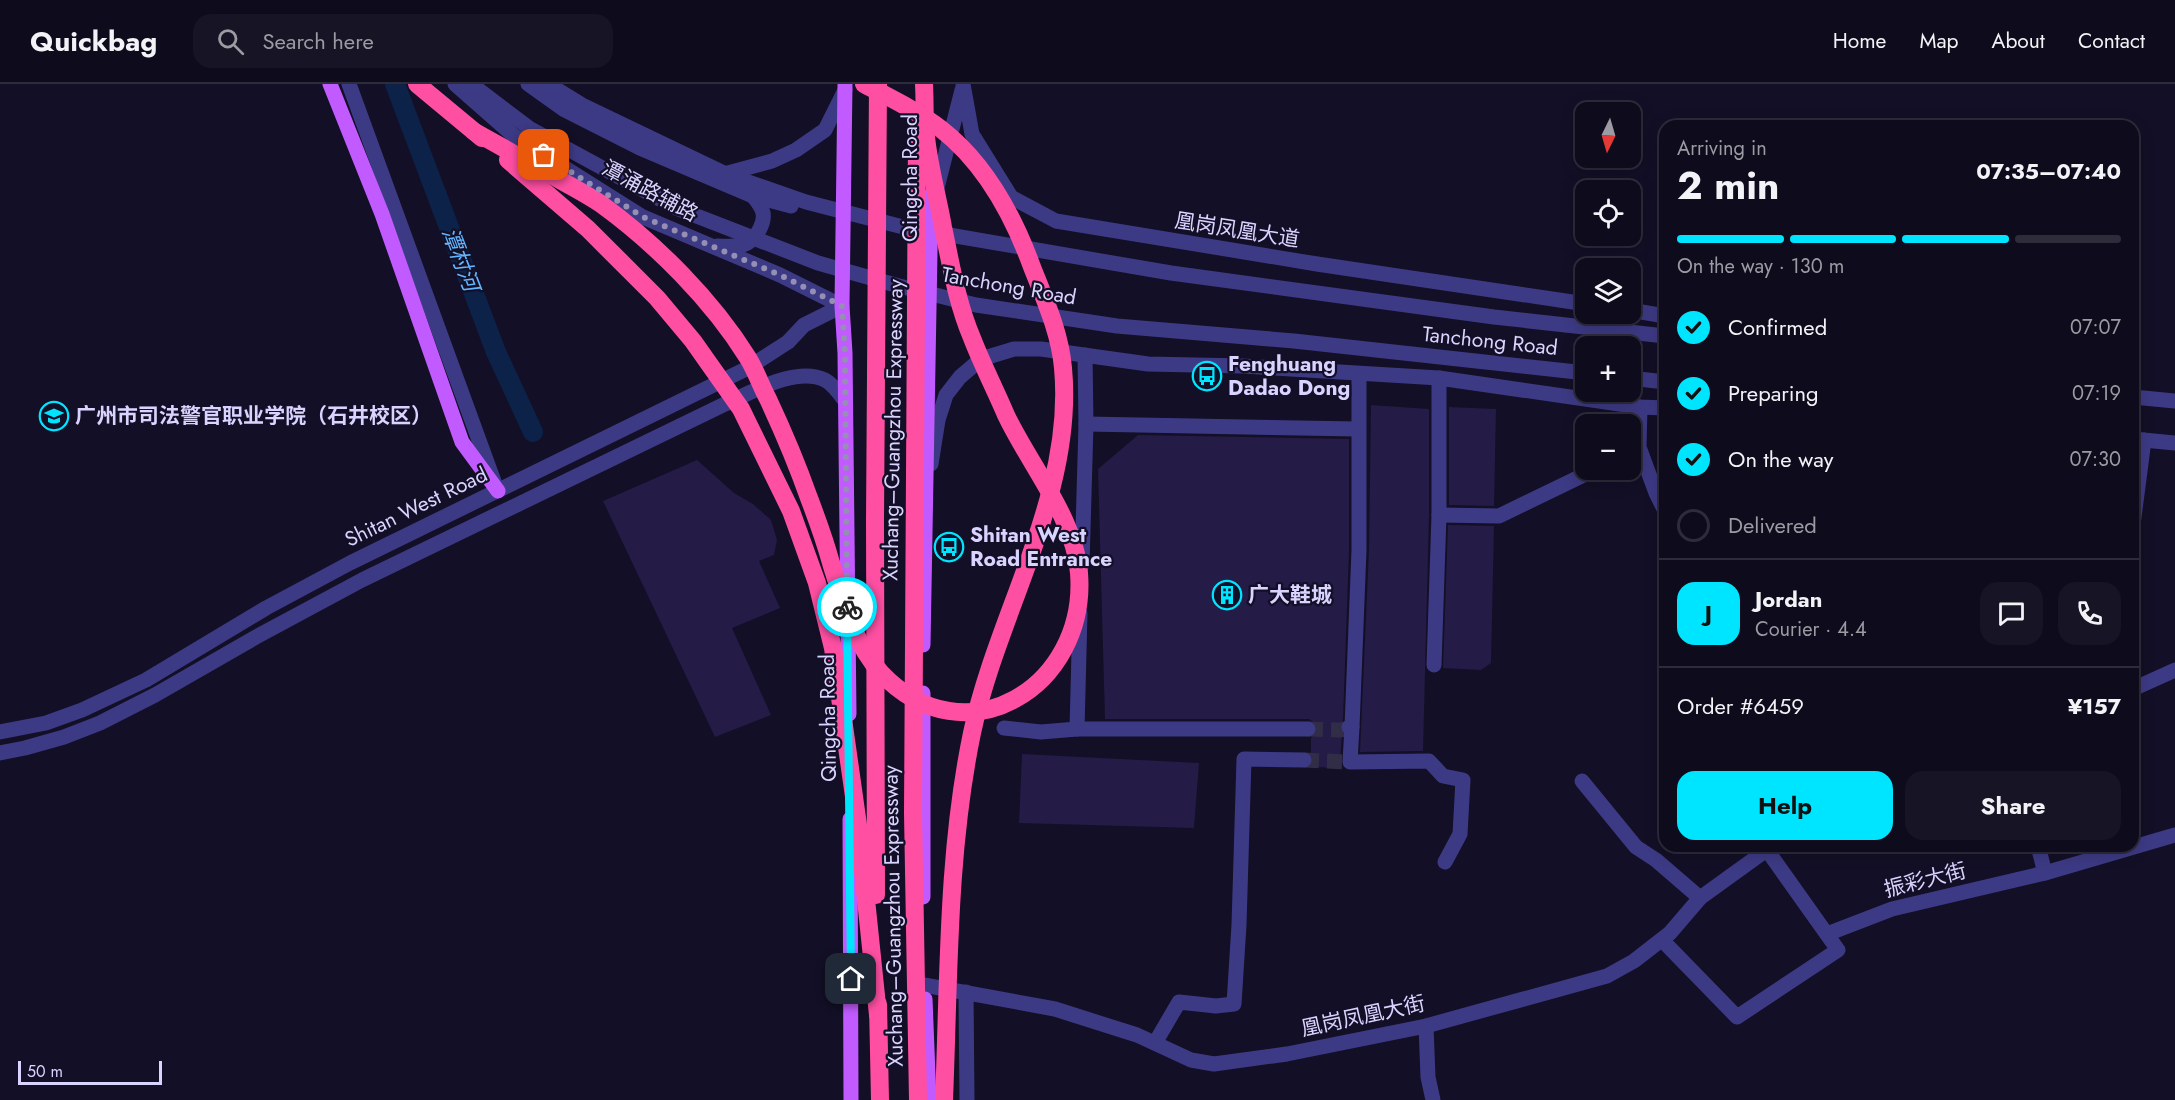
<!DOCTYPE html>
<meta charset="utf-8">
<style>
:root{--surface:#0e0b1c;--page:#171425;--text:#f1f3f6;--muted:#9b9ba3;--line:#2e2b3b;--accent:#00e5ff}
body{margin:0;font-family:Jost,"Noto Sans SC",sans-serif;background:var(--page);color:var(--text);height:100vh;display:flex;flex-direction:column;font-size:22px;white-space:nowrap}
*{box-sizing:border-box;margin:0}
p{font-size:20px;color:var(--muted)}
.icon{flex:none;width:33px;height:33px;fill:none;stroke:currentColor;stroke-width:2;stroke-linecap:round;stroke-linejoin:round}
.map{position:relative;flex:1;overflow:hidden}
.side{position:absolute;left:1659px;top:36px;width:480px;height:732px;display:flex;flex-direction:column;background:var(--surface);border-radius:18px;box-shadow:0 3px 15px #0003,0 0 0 2px var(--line)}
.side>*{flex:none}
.needle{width:39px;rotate:185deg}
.buttons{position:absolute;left:1575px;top:18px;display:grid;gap:12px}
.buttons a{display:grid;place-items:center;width:66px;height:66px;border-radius:12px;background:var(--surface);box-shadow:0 3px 15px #0003,0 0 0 2px var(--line);font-size:30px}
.scale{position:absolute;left:18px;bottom:15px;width:144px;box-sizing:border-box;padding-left:6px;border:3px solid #d9d4ff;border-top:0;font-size:16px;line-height:21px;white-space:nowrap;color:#d9d4ff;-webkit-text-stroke:4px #130f26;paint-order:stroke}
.pin{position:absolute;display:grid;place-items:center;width:51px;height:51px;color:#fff;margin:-26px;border-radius:12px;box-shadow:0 3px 9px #0006}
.courier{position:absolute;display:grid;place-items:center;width:60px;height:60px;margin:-30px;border:4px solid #00e5ff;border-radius:50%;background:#fff;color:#222;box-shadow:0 2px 8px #0007}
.overview em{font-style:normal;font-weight:700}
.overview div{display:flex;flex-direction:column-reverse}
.overview{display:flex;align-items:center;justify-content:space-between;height:102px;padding:0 18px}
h1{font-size:39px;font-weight:700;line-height:45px}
.bar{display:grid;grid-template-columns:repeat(4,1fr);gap:9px 6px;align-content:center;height:72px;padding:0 18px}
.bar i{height:8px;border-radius:4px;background:var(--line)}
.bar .current{background:var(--accent)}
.bar p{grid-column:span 4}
.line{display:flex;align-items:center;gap:15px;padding:0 18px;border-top:2px solid var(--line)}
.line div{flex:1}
.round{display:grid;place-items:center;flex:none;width:63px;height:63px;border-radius:18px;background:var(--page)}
ol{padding:0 18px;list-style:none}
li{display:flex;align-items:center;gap:18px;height:66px}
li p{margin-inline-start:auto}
li .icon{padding:6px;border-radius:50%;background:var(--accent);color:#111;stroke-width:4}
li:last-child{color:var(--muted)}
li i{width:33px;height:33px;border:3px solid var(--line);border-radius:50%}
.cta{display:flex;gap:12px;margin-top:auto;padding:12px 18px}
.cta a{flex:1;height:69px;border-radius:18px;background:var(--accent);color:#111;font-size:24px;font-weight:700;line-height:69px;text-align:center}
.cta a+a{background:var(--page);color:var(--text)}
header{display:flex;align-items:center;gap:36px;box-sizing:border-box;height:84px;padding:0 30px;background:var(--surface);border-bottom:2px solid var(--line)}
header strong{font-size:28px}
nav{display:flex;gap:33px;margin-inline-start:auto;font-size:21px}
.search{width:420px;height:54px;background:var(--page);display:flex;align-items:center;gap:15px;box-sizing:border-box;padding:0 21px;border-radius:18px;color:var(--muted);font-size:22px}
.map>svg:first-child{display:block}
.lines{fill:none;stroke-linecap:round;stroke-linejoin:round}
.canal{stroke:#0c2248;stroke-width:20}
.building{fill:#241b47}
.minor-tunnel{stroke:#312d47;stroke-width:15;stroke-dasharray:15 8;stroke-linecap:butt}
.minor{stroke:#3d3a85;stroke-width:15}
.major{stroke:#c25bff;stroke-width:15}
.highway{stroke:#ff4fa3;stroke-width:18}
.done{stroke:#948fb3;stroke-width:6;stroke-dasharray:0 10.8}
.route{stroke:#00e5ff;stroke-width:8}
.labels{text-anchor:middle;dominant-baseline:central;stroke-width:4.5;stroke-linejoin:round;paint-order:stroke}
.street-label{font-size:21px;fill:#d9d4ff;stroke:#130f26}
.poi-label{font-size:21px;font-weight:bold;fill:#d9d4ff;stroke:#130f26;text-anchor:start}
.water-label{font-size:22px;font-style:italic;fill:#62b6ff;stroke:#130f26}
</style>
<header>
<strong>Quickbag</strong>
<div class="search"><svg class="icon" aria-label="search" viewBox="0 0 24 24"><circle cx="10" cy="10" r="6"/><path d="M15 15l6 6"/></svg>Search here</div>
<nav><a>Home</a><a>Map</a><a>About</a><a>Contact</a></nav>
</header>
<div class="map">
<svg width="2175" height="1016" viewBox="0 0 2175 1016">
<rect width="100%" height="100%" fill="#130f26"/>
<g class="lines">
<path class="canal" d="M395 0 496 268 533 348"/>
</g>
<g class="building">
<path d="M1371 321 1429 325V431L1423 667 1360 668 1369 466Z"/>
<path d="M1449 323 1496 325 1494 422 1449 421Z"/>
<path d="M1138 351 1349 355V466L1343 636 1339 642 1342 649 1340 678 1343 684 1310 683 1314 677 1311 669V654L1316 650 1318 644 1316 640 1309 635H1105L1098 385Z"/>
<path d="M697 376 734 409 753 420 771 436 777 456 774 471 759 477 780 524 732 544 771 631 715 653 603 417Z"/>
<path d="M1448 441 1494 442 1491 579 1481 586 1443 584Z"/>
<path d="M1022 670 1199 679 1194 744 1019 739Z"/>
</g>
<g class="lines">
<g class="minor-tunnel">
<path d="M1308 645 1341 646 1349 643"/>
<path d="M1304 676 1350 678"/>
</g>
<g class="minor">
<path d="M349 0 495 400"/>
<path d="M455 0 513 51 643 133 780 191 842 222"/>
<path d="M471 0 529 44 676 124 818 179 899 202 976 221 1117 242 1294 257 1586 289"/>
<path d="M528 0 563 25 640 64 753 112 791 122"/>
<path d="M548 0 582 21 728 91 806 118 903 143 1171 189 1494 233 1665 252"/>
<path d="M963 0 972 50 1011 113 1056 137 1317 180 1586 220"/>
<path d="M724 90 772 77 796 66 825 46 845 6"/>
<path d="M936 108 962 6"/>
<path d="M717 162C727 162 741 164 749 158 757 153 765 138 763 129 762 123 757 117 753 112"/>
<path d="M1630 226 1665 232"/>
<path d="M1630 294 1665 298"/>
<path d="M2133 313 2175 317"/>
<path d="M1640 323 1639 363 1656 409 1665 427"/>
<path d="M1086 340 1358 345"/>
<path d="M2133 355 2175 359"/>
<path d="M931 380 938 336 946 311 960 293 981 275 1014 265H1041L1148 280 1243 282 1439 294 1640 323 1665 324"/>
<path d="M1439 431 1499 432 1594 386"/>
<path d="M2133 441 2144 356"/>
<path d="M1082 481 1086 340 1085 271"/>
<path d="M1434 581 1439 431V294"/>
<path d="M2133 605 2175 586"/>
<path d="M1349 643H1352L1359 466V290"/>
<path d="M1352 643 1350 678 1429 677 1443 692 1463 696 1460 750 1445 778"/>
<path d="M1004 644 1041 648 1077 645H1308"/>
<path d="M1077 645 1080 529"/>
<path d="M0 648 46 639 82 626 146 596 266 524 350 479 746 285 788 258 804 241 842 222"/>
<path d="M0 669 25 664 64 653 100 639 155 611 256 553 362 496 725 320C753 308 796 282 825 296 833 300 840 310 845 317"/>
<path d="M1582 697 1636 763 1656 776 1700 814"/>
<path d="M2038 762 2045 789"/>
<path d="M1827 850 1892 825 2045 789 2175 751"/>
<path d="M1662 856 1737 933 1838 866 1767 766"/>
<path d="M924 901 1055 925 1137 951 1191 976 1214 980 1287 970 1426 942 1607 892 1634 877 1670 849 1700 814 1772 762"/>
<path d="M966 908 967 1016"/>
<path d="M1426 942 1428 993 1433 1016"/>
<path d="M1155 959 1179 918 1216 922 1234 920 1239 841 1244 675 1304 676"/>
</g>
<g class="major">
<path d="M330 0 382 130 462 358 498 407"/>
<path d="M845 0 842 222 845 269 849 630"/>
<path d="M923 561 931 111"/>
<path d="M923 609V813"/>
<path d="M850 735 851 1016"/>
<path d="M925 915 929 1016"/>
</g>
<g class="highway">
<path d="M417 0 482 54"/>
<path d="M864 0C890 14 918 27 941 45 986 80 1013 131 1032 183 1045 216 1060 249 1063 284 1075 411 997 529 972 649 947 769 949 894 944 1016"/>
<path d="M475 48C502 63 528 78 555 93 570 102 586 110 601 120 656 160 712 216 748 274 756 287 761 302 768 315 783 347 797 380 809 414 817 435 825 457 831 479 843 517 853 558 881 589 965 678 1088 603 1079 489 1075 434 1029 380 1006 331 995 305 982 280 972 254 957 219 951 181 943 143 938 114 929 83 926 53 924 36 925 18 924 0"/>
<path d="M917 52 913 729 918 1016"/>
<path d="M508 76 588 145 657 214 693 257 741 325 791 427 817 499 833 564 859 748 878 931"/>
<path d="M876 811 875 437 878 0"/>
<path d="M878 920 880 1016"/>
</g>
</g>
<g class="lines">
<path class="done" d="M544 71 643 133 780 191 842 222 845 269 847 523"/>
<path class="route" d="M847 523 851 895"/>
</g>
<defs>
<g id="bus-ring" transform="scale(1.5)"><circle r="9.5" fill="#130f26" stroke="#00e5ff" stroke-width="1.5"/><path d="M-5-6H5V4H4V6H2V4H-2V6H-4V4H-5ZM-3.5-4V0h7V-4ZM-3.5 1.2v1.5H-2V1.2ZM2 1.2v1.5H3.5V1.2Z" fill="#00e5ff"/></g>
<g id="university-ring" transform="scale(1.5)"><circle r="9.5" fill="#130f26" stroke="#00e5ff" stroke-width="1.5"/><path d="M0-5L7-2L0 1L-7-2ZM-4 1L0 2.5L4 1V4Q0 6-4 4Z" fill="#00e5ff"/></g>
<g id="building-ring" transform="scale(1.5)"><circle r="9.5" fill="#130f26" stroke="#00e5ff" stroke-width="1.5"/><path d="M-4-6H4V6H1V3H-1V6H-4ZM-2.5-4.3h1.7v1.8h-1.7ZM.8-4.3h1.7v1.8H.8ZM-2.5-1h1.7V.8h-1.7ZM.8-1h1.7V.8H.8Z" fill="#00e5ff"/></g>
</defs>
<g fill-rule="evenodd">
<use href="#bus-ring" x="1207" y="292"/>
<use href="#university-ring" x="54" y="332"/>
<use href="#bus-ring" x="949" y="463"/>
<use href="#building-ring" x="1227" y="511"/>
</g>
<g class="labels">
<g class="street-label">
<text transform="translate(910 94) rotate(-90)">Qingcha Road</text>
<text transform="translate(650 107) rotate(28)">潭涌路辅路</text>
<text transform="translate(1237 146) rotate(9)">凰岗凤凰大道</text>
<text transform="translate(1009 202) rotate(10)">Tanchong Road</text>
<text transform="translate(1490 257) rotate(6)">Tanchong Road</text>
<text transform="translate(893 346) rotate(-89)">Xuchang–Guangzhou Expressway</text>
<text transform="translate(416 423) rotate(-26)">Shitan West Road</text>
<text transform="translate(828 634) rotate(-91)">Qingcha Road</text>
<text transform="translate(1925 796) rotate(-14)">振彩大街</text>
<text transform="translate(893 832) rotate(-91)">Xuchang–Guangzhou Expressway</text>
<text transform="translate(1363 932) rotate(-12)">凰岗凤凰大街</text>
</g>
<g class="poi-label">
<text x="1228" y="280">Fenghuang<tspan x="1228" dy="24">Dadao Dong</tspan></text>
<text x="75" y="332">广州市司法警官职业学院（石井校区）</text>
<text x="970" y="451">Shitan West<tspan x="970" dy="24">Road Entrance</tspan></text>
<text x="1248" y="511">广大鞋城</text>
</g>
<g class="water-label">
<text transform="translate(461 175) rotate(69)">潭村河</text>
</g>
</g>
</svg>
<div class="buttons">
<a><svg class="needle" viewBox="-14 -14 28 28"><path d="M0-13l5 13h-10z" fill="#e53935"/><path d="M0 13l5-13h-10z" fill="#9b9ba3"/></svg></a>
<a><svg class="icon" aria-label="locate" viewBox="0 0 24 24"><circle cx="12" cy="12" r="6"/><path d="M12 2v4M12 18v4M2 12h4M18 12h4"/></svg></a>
<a><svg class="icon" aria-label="layers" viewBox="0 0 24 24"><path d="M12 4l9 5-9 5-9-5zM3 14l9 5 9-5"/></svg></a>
<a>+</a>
<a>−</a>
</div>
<div class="scale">50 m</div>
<div class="pin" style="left:544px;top:71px;background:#ea580c"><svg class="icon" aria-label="bag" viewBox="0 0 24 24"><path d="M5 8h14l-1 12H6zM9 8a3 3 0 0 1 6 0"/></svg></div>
<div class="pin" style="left:851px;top:895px;background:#1f2937"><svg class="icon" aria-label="home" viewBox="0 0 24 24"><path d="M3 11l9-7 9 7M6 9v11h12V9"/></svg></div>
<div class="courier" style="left:847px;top:523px"><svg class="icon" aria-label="bike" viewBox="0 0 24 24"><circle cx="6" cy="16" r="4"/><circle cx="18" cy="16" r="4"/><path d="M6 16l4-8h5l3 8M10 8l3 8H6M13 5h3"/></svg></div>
<section class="side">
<div class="overview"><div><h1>2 min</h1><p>Arriving in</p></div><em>07:35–07:40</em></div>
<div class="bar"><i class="current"></i><i class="current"></i><i class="current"></i><i></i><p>On the way · 130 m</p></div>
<ol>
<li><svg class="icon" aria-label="check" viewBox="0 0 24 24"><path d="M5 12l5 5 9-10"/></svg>Confirmed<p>07:07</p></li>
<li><svg class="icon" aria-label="check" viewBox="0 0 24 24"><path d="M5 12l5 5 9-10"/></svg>Preparing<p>07:19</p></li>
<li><svg class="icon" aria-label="check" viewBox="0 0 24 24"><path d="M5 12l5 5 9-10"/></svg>On the way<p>07:30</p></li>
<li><i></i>Delivered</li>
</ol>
<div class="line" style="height:108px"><b class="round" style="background:var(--accent);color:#111">J</b><div><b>Jordan</b><p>Courier · 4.4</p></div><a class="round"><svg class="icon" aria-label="chat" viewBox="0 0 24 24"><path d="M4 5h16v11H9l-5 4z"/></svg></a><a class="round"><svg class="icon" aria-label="phone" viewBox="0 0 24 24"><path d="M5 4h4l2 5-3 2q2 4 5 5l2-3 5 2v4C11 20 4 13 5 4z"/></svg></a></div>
<div class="line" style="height:78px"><div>Order #6459</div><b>¥157</b></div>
<div class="cta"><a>Help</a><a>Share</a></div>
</section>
</div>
